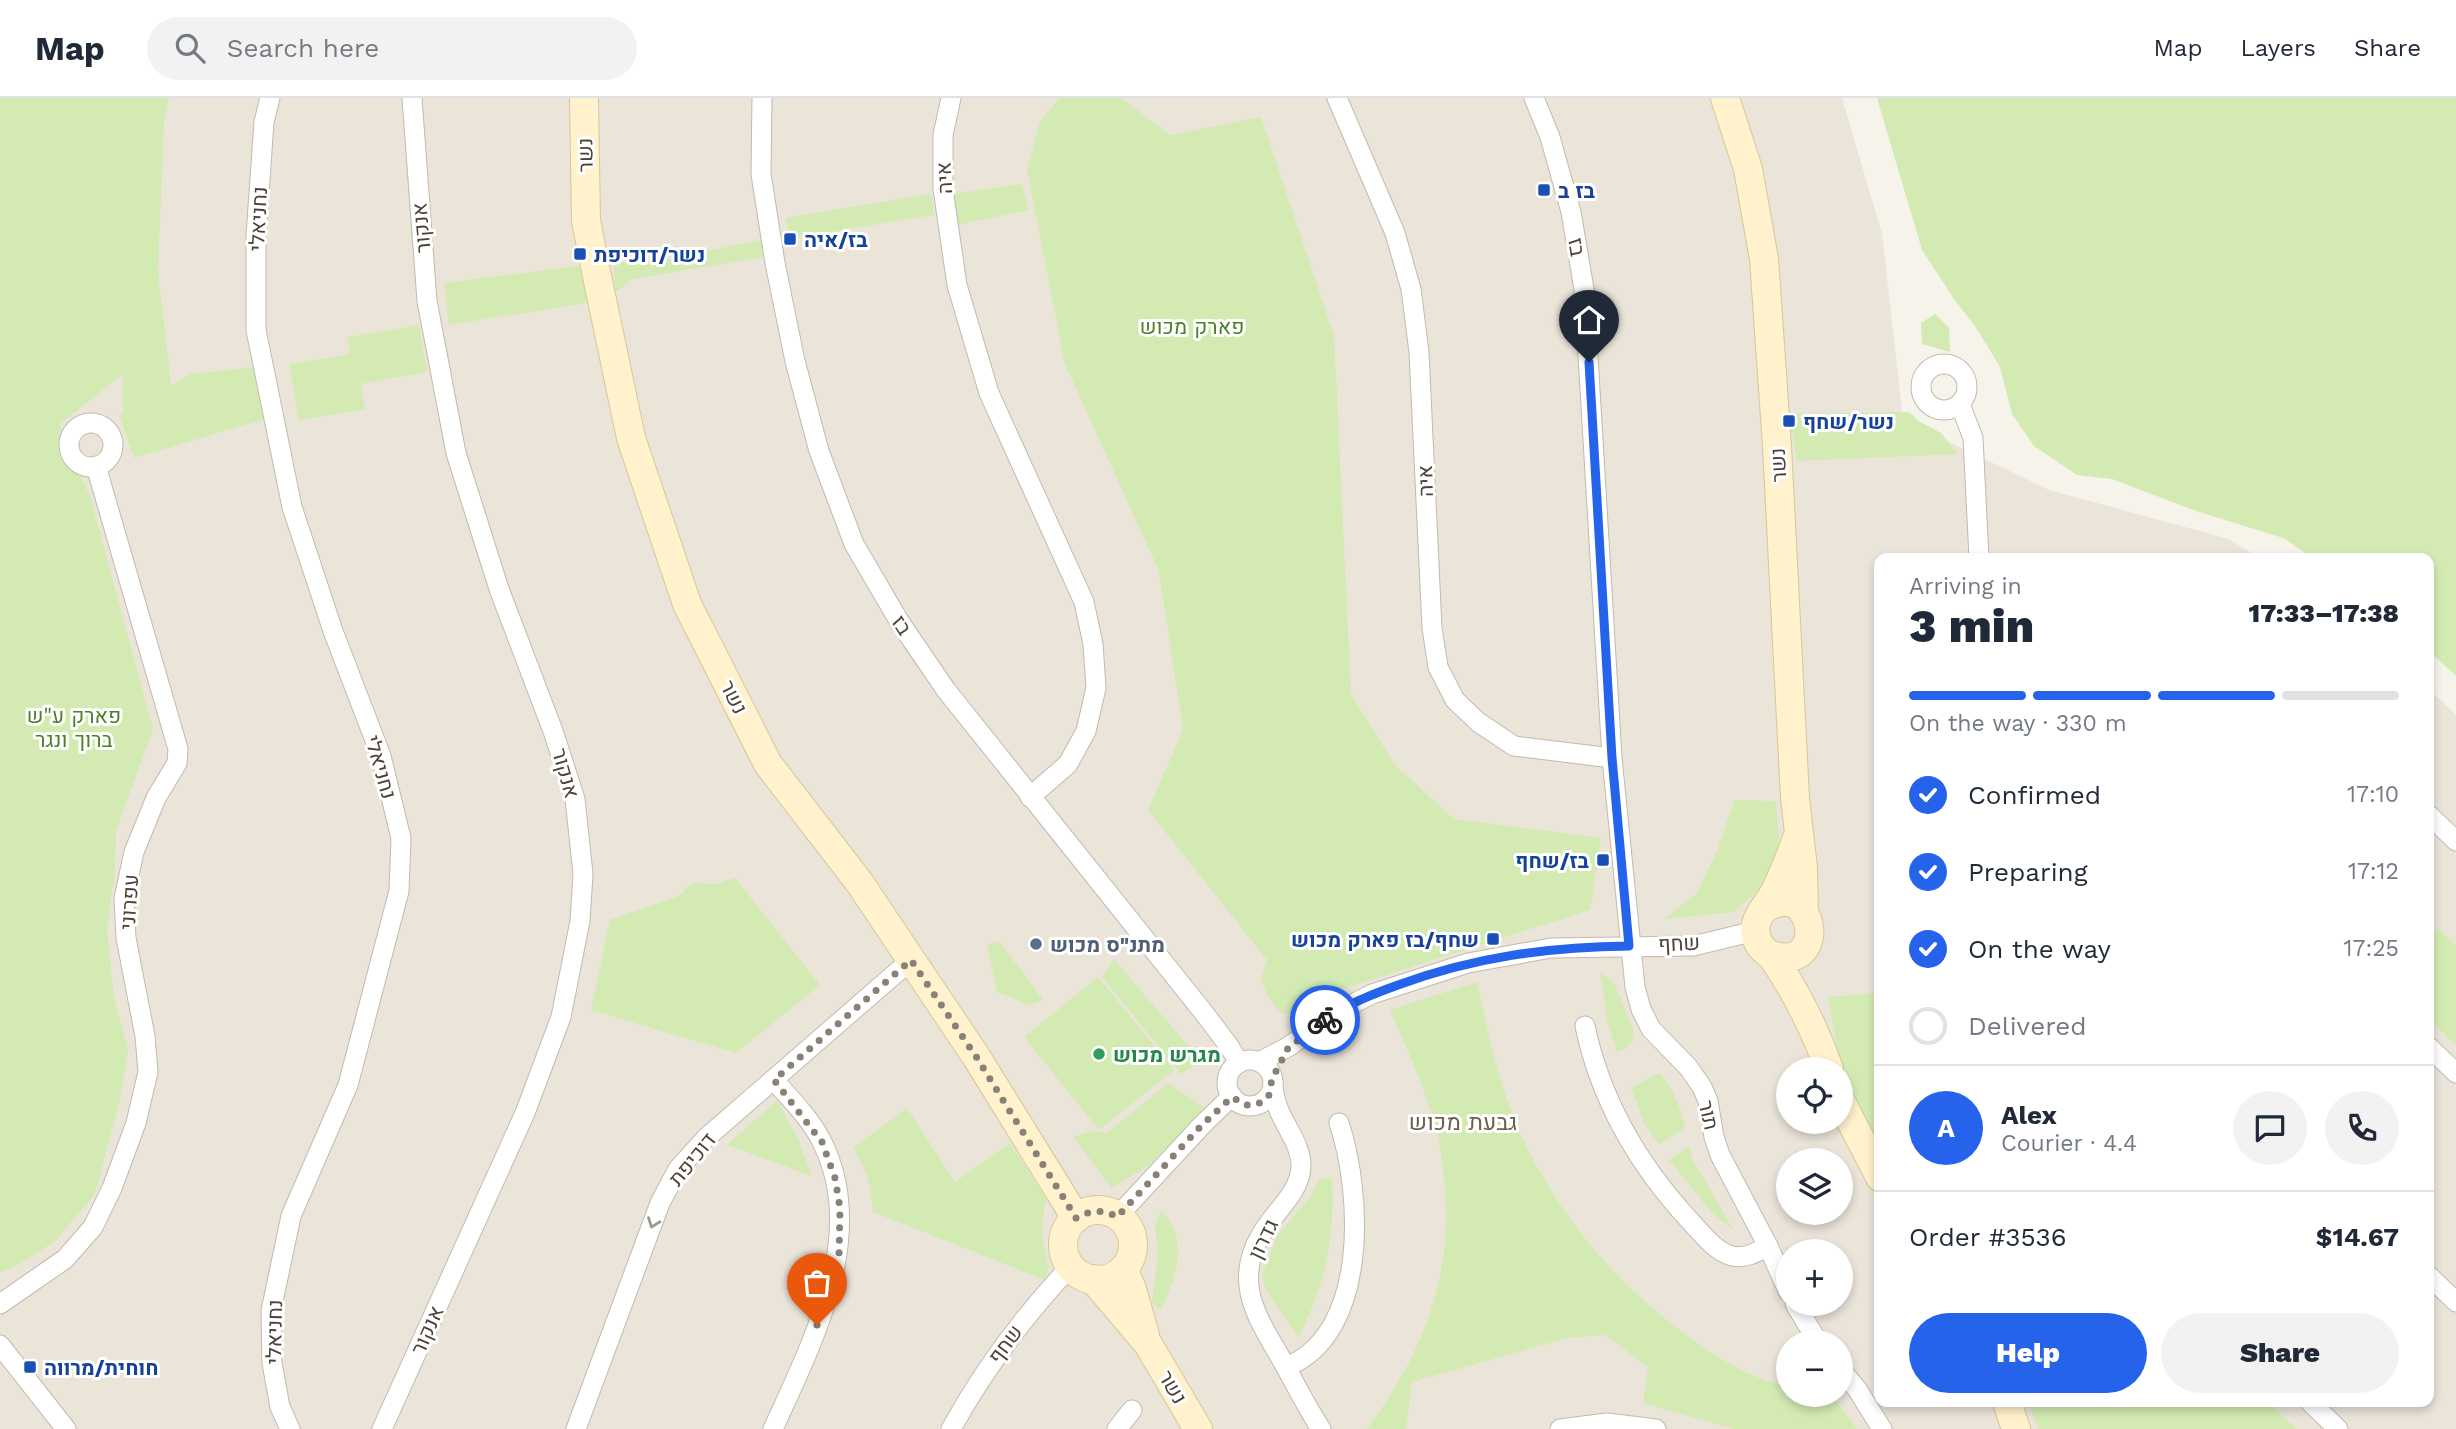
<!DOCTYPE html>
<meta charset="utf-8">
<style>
:root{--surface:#fff;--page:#f2f2f3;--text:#1f2937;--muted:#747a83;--line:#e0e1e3;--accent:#2563eb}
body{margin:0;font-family:"Work Sans",Heebo,sans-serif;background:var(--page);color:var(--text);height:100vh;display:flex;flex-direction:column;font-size:26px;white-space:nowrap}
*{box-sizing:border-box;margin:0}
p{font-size:23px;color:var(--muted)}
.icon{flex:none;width:38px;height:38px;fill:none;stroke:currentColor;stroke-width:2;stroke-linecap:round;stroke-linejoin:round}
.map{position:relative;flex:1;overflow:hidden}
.side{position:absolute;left:1874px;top:455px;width:560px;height:854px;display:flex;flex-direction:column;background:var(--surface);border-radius:14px;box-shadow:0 4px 10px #0003}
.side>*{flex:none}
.tools{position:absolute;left:1776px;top:959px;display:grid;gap:14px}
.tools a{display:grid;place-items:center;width:77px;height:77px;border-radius:50%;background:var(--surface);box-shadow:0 4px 10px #0003;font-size:35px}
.pin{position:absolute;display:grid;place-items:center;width:60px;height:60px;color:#fff;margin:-72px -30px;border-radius:50% 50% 50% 0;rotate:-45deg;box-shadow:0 0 7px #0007}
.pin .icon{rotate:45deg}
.courier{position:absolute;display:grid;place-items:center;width:70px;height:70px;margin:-35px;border:5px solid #2563eb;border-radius:50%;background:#fff;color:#222;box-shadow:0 2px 9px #0007}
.head em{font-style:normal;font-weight:800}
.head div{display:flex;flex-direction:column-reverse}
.head{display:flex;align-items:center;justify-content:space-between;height:119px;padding:0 35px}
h1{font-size:46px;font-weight:800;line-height:52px}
.bar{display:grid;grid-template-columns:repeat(4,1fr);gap:10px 7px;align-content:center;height:84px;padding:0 35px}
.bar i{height:9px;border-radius:5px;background:var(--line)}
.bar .on{background:var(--accent)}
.bar p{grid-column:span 4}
.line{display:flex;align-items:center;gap:18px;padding:0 35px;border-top:2px solid var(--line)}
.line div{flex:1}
.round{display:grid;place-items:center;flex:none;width:74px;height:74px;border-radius:37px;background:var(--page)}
ol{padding:0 35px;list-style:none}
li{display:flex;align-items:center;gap:21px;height:77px}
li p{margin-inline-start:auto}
li .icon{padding:7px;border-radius:50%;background:var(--accent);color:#fff;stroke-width:4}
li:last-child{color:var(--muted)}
li i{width:38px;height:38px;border:4px solid var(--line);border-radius:50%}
.primary-button{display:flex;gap:14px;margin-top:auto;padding:14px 35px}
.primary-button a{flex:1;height:80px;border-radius:42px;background:var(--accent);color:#fff;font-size:28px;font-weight:800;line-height:80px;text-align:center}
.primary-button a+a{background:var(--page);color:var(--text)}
header{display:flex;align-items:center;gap:42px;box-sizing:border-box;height:98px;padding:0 35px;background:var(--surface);border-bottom:2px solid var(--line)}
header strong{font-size:33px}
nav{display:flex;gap:38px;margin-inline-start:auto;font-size:24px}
.search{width:490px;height:63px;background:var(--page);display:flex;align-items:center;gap:18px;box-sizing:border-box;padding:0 24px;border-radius:38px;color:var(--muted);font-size:26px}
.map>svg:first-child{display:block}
.residential{fill:#eae4d9;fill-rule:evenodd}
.green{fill:#d3ebb3}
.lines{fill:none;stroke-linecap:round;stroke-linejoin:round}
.street-casing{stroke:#c2baad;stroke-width:21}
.secondary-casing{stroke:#d8c69a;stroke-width:30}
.street{stroke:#fff;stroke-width:19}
.secondary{stroke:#fff2cc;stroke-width:28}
.oneway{stroke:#9c9892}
.done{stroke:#878177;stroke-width:7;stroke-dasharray:0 12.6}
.route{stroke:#2563eb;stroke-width:9}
.transit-dot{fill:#1a4fb4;stroke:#fff;stroke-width:2.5}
.service-dot{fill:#5c6f8a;stroke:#fff;stroke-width:2.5}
.leisure-dot{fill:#2e9e5b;stroke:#fff;stroke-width:2.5}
.labels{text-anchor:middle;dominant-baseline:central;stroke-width:6;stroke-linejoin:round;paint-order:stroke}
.street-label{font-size:21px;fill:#4b4338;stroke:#fff}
.transit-label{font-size:21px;font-weight:bold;fill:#164399;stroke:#fff;text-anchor:start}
.park-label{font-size:21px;fill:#4b8127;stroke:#fff}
.service-label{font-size:21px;font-weight:bold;fill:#4e5e75;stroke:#fff;text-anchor:start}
.leisure-label{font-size:21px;font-weight:bold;fill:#27864d;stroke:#fff;text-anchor:start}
.neighbourhood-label{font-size:23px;fill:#6e614f;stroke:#fff}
</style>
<header>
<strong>Map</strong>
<div class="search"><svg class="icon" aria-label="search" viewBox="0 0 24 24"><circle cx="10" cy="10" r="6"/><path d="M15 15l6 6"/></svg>Search here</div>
<nav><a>Map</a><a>Layers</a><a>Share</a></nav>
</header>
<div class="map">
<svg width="2456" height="1331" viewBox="0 0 2456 1331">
<rect width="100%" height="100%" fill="#f6f3eb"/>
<path class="residential" d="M0 0H1842L1882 136 1903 322 2049 392 2229 441 2259 460H1880V1304H2429V591L2456 617V1331H0ZM1788 971H1841V1024H1788ZM1788 1062H1841V1115H1788ZM1788 1153H1841V1206H1788ZM1788 1244H1841V1297H1788Z"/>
<g class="green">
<path d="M0 0H169L164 22 158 174 171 287 191 276 255 269 268 320 134 360 119 317 123 315V276L60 326 91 402 153 631 116 733 115 773 107 830 114 899 128 952 119 1006 95 1096 55 1143 18 1167 0 1174Z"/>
<path d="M1059 0H1121L1170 37 1261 19 1334 238 1351 596 1394 666 1454 721 1601 740 1590 812 1311 901 1296 915H1281L1268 899 1261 880 1267 862 1148 712 1183 632 1159 473 1065 266 1027 72 1039 25Z"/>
<path d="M1877 0H2456V578L2429 553V460H2313L2283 440 2196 413 2112 381 2077 377 2034 348 2012 316 2000 269 1977 231 1954 201 1922 152Z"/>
<path d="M1022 86 1029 112 957 127 953 96Z"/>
<path d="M931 96 934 117 790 141 786 120Z"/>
<path d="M760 142 774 157 632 181 615 195 614 164H655Z"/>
<path d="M586 167 591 204 449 227 444 185Z"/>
<path d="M1935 216 1949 230 1950 254 1922 246 1921 225Z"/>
<path d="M419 227 427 274 361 286 365 311 299 322 289 266 350 256 347 239Z"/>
<path d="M1909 314 1920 324 1941 335 1958 356 1797 363 1789 316Z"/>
<path d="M1734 702 1776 703 1780 758 1757 793 1734 814 1664 821 1697 795 1718 751Z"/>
<path d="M735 780 820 887 736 955 591 912 610 822 679 798 692 785 717 786Z"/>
<path d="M2438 831 2456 847V947L2429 922V840Z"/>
<path d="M999 843 1043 902 1030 907 997 894 987 847Z"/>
<path d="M1114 861 1201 963 1181 976 1102 879Z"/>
<path d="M1600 873 1615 887 1634 935C1633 946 1627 950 1617 954L1607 922Z"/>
<path d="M1098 879 1174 972 1099 1032 1024 939Z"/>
<path d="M1477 884C1487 927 1495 970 1511 1012 1545 1102 1608 1179 1685 1236 1715 1258 1751 1282 1788 1288V1297H1831L1857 1331H1734L1643 1305 1648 1269 1605 1237 1567 1240 1412 1284 1406 1331H1367C1424 1254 1455 1175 1444 1078 1441 1056 1438 1032 1430 1010 1419 977 1404 944 1390 912Z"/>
<path d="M1879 895V1047L1877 1048 1839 959 1828 899Z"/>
<path d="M1660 975C1674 993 1680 1008 1685 1030L1659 1046 1644 1025 1631 990Z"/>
<path d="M1168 985 1205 1010 1148 1068 1112 1090 1073 1039 1091 1033 1107 1035Z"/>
<path d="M777 1002 799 1043 812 1078 727 1047Z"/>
<path d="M907 1010 955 1084 1010 1045 1046 1101C1044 1113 1042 1124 1042 1136 1043 1153 1053 1166 1045 1182L873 1114C872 1088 866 1071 853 1050Z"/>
<path d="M1689 1048 1693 1062 1734 1133 1712 1115 1669 1062Z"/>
<path d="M1332 1079C1335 1136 1326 1188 1298 1239L1265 1191 1262 1177 1277 1138 1308 1102 1320 1081Z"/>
<path d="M1161 1112C1190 1142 1176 1178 1161 1212L1152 1205 1158 1157 1155 1127Z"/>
<path d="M2027 1304H2268L2296 1331H2039Z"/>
</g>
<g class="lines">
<g class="street-casing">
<g id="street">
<path d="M270 0 264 24 256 138V232L292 409 333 533 381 658 401 740 399 793 348 987 291 1118 271 1213 272 1265 280 1309 290 1331"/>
<path d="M762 0 761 76 775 165 795 263 819 353 854 446 899 523 946 592 1204 915 1229 948 1239 965"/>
<path d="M951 0 943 37V91L957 187 989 295 1084 504 1093 546 1096 590 1086 633 1068 666 1030 699"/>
<path d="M1337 0 1395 135 1411 191 1419 254 1432 530 1438 569 1455 602 1478 624 1514 648 1612 660"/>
<path d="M1534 0 1550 39 1571 114 1584 191 1612 660 1635 889 1641 911 1651 931 1688 969 1702 989 1708 1003 1714 1039 1720 1057 1768 1148 1788 1193"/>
<circle cx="1944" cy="289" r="23"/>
<path d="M1960 306 1973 340 1979 460"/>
<circle cx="91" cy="347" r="22"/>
<path d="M2429 717 2456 743"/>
<path d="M1585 928C1601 1004 1638 1067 1691 1124 1702 1136 1716 1154 1732 1158 1746 1161 1757 1154 1768 1148"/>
<path d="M2429 949 2456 975"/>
<circle cx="1250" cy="985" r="23"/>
<path d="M1259 964 1288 949 1333 916 1372 896 1468 865 1551 850 1693 848 1755 833"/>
<path d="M1273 984C1273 1020 1302 1040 1301 1069 1300 1095 1273 1115 1261 1137 1252 1152 1247 1170 1249 1188 1252 1216 1271 1242 1284 1266 1296 1287 1307 1310 1321 1331"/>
<path d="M1117 1119 1202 1027 1232 998"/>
<path d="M2429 1178 2456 1204"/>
<path d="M0 1206 65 1161 93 1129 112 1090 136 1025 148 974 145 938 126 840 124 800 134 754 156 700 177 665 178 651 96 368"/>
<path d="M1795 1206 1818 1244"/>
<path d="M0 1247 66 1331"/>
<path d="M1286 1269C1370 1236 1362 1094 1339 1025"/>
<path d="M1841 1272 1857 1291 1882 1331"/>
<path d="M2310 1304 2338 1331"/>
<path d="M382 1331 525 1015 561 919 580 823 583 776 575 701 553 633 499 491 456 355 427 203 412 0"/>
<path d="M576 1331 660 1105 678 1071 706 1040 911 862"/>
<path d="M773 1331C812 1245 868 1139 823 1046 812 1022 791 1002 774 982"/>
<path d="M951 1331C984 1271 1023 1219 1070 1169"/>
<path d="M1117 1331 1132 1312"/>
<path d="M1560 1331 1607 1325 1656 1331"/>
</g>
</g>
<g class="secondary-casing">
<g id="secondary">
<path d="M584 0 586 123 598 183 631 340 687 506 768 666 859 784 977 960 1076 1120"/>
<path d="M1725 0 1748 71 1764 161 1777 348 1795 700 1803 770 1804 815"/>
<path d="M1766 810C1813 780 1828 867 1779 859 1770 858 1762 852 1758 844 1755 837 1754 830 1757 823 1760 813 1769 805 1774 795 1783 778 1790 759 1797 740"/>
<path d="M1771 857C1795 892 1815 931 1829 971"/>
<path d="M1841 1004 1880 1079"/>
<circle cx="1098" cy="1147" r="35"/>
<path d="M1123 1171 1132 1191 1145 1237"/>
<path d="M1093 1181 1148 1246 1198 1331"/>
<path d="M2007 1304 2016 1331"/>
</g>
</g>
<use href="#street" class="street"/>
<use href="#secondary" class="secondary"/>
</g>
<defs><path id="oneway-chevron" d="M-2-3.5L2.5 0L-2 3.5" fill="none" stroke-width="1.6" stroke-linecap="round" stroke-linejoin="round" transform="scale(1.75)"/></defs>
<use class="oneway" href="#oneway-chevron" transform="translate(653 1125) rotate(110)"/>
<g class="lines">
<path class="done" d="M817 1227 839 1158 840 1110 835 1080 822 1044 774 982 911 862 977 960 1076 1120C1090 1112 1103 1111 1117 1119L1202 1027 1232 999 1246 1007H1256L1265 1002 1269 997 1272 981 1288 950 1325 922"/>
<path class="route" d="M1325 922C1347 906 1373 896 1398 887 1474 859 1548 849 1629 848L1612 660 1589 264"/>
</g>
<g class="transit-dot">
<rect x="1537" y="85" width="14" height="14" rx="3.5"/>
<rect x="783" y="134" width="14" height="14" rx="3.5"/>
<rect x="573" y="149" width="14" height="14" rx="3.5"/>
<rect x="1782" y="316" width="14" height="14" rx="3.5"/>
<rect x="1596" y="755" width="14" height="14" rx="3.5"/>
<rect x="1486" y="834" width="14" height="14" rx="3.5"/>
<rect x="23" y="1262" width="14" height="14" rx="3.5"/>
</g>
<circle class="service-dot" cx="1036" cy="846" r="7"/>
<circle class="leisure-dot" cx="1099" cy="956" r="7"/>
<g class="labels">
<g class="street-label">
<text transform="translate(585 57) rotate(-91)">נשר</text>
<text transform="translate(944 80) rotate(-93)">איה</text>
<text transform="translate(258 121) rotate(-87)">נחניאלי</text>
<text transform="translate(421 130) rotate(-95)">אנקור</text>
<text transform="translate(1577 149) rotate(81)">בז</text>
<text transform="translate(1778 367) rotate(-93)">נשר</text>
<text transform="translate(1425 383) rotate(-92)">איה</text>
<text transform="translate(902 527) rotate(57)">בז</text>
<text transform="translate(734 599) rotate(63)">נשר</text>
<text transform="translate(381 669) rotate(74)">נחניאלי</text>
<text transform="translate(566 675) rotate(74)">אנקור</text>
<text transform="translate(129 804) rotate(-86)">עפרוני</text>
<text transform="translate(1679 845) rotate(-3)">שחף</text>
<text transform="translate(1709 1017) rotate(77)">תור</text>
<text transform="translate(692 1061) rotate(-51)">דוכיפת</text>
<text transform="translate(1263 1141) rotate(-64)">גדרון</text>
<text transform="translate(427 1232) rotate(-66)">אנקור</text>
<text transform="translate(274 1234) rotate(-89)">נחניאלי</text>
<text transform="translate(1005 1246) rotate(-53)">שחף</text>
<text transform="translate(1173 1289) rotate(59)">נשר</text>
</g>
<g class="transit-label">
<text x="1558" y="92">בז ב</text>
<text x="804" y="141">בז/איה</text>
<text x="594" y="156">נשר/דוכיפת</text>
<text x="1803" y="323">נשר/שחף</text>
<text x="1589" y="762" text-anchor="end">בז/שחף</text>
<text x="1479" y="841" text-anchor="end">שחף/בז פארק מכוש</text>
<text x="44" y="1269">חוחית/מרווה</text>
</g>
<g class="park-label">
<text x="1192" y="228">פארק מכוש</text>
<text x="74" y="617">פארק ע"ש<tspan x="74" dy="24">ברוך ונגר</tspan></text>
</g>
<g class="service-label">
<text x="1050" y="846">מתנ"ס מכוש</text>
</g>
<g class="leisure-label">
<text x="1113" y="956">מגרש מכוש</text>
</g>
<g class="neighbourhood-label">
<text x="1463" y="1024">גבעת מכוש</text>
</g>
</g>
</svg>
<div class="tools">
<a><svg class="icon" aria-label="locate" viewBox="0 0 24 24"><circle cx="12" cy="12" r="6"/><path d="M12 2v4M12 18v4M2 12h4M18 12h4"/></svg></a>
<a><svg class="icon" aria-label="layers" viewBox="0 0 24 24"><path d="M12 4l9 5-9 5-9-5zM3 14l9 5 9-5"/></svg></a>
<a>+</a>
<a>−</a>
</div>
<div class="pin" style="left:817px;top:1227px;background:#ea580c"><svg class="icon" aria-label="bag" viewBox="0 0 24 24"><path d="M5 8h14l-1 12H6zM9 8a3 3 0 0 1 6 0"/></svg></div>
<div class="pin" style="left:1589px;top:264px;background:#1f2937"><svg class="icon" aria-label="home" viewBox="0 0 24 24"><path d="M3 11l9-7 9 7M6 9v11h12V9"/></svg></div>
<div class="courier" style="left:1325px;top:922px"><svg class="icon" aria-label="bike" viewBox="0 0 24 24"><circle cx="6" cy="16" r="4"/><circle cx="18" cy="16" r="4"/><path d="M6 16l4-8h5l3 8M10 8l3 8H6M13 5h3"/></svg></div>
<section class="side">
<div class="head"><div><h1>3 min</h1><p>Arriving in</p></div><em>17:33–17:38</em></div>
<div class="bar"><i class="on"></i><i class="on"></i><i class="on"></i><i></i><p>On the way · 330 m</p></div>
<ol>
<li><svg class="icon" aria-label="check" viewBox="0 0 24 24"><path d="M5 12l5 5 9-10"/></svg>Confirmed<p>17:10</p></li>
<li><svg class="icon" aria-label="check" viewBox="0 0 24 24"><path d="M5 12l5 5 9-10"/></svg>Preparing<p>17:12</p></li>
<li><svg class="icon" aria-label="check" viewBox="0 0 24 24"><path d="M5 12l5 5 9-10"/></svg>On the way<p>17:25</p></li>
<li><i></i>Delivered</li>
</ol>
<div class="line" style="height:126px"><b class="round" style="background:var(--accent);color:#fff">A</b><div><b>Alex</b><p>Courier · 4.4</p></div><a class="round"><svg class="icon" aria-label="chat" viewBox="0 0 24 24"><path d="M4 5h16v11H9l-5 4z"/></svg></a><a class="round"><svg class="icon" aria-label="phone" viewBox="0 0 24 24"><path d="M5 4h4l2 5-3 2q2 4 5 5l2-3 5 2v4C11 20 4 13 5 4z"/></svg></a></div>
<div class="line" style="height:91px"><div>Order #3536</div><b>$14.67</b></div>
<div class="primary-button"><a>Help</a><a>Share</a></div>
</section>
</div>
